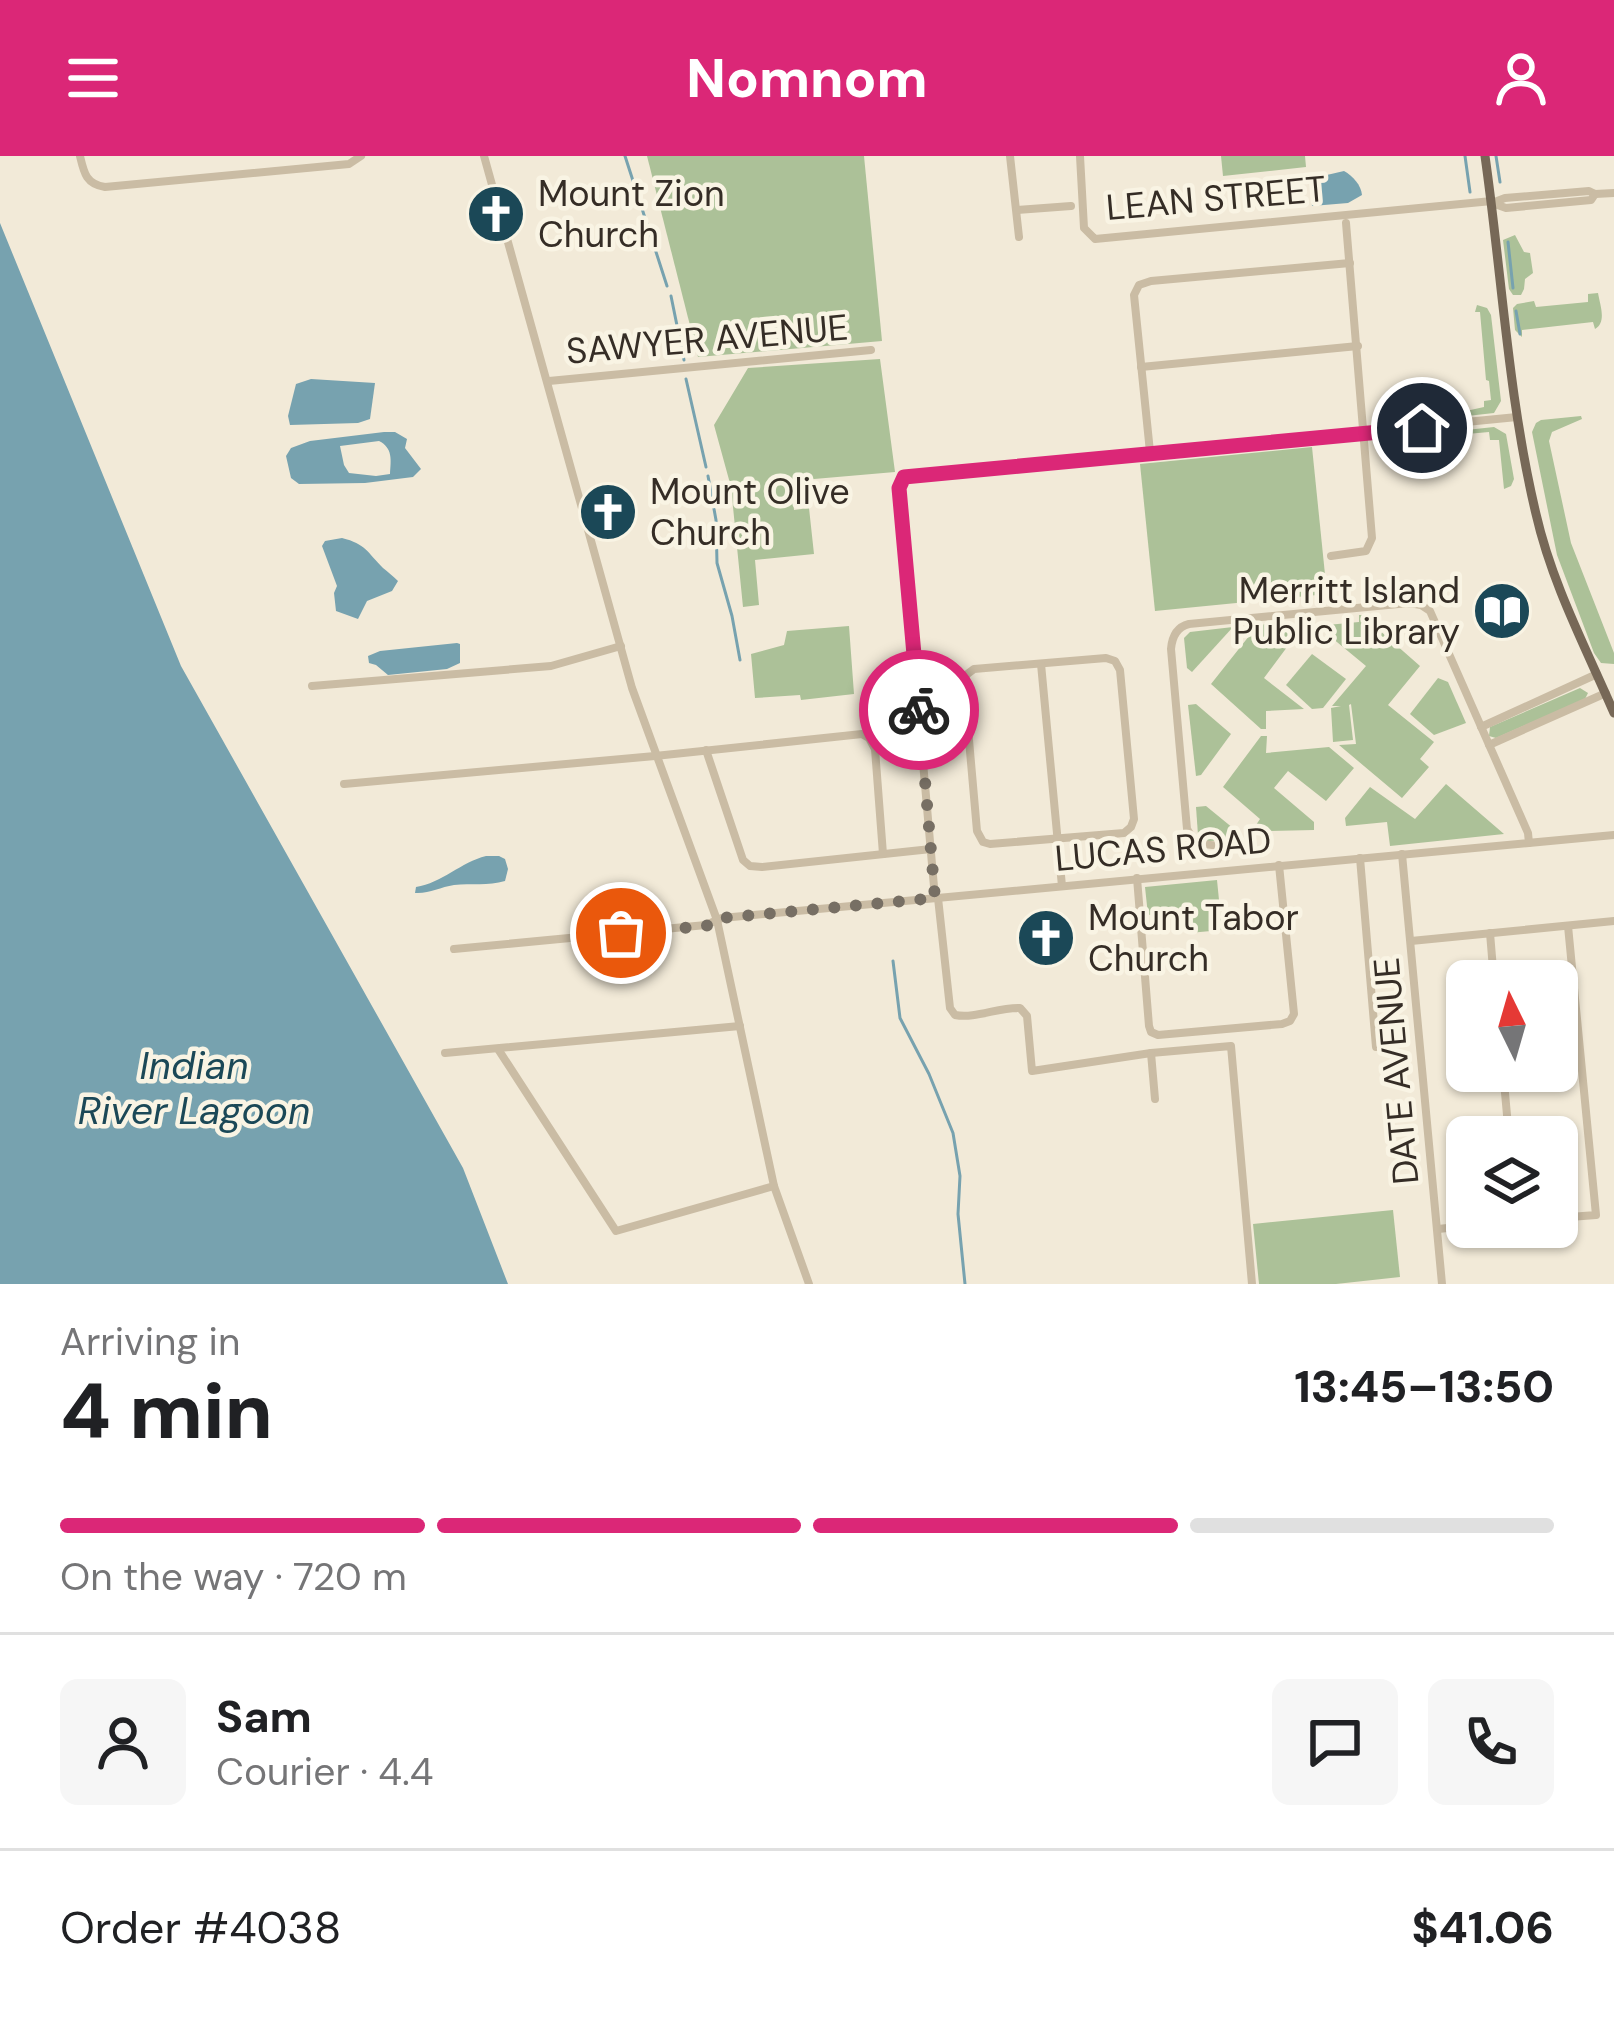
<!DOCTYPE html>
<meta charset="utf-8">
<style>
:root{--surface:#fff;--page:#f6f6f6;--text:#202124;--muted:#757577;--line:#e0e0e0;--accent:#db2777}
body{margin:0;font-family:"DM Sans",sans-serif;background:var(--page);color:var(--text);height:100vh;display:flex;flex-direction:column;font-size:45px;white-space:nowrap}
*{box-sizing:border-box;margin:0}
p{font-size:39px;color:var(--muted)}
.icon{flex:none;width:66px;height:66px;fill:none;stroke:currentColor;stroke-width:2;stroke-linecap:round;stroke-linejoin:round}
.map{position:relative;height:1128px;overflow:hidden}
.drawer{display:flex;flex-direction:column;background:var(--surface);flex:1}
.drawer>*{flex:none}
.needle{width:78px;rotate:355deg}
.fabs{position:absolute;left:1446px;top:804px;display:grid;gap:24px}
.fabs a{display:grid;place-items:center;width:132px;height:132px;border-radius:18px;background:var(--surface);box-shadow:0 3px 9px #0004;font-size:60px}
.pin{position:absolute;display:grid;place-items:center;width:102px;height:102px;color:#fff;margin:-51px;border:6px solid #fff;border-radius:50%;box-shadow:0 3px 12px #0007}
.courier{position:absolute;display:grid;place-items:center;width:120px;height:120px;margin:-60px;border:9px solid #db2777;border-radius:50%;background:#fff;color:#222;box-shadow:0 3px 15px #0007}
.head em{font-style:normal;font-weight:800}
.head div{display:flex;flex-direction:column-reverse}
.head{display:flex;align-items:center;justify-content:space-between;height:204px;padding:0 60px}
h1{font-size:78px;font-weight:800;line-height:90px}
.bar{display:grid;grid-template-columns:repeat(4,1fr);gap:18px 12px;align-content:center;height:144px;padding:0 60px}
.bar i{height:15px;border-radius:9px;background:var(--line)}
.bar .selected{background:var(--accent)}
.bar p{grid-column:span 4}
.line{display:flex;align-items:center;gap:30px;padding:0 60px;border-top:3px solid var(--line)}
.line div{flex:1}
.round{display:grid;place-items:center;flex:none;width:126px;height:126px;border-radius:18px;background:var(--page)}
header{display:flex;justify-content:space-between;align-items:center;height:156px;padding:0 60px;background:var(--accent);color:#fff;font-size:54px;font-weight:800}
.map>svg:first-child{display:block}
.green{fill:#acc198}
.water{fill:#77a2af;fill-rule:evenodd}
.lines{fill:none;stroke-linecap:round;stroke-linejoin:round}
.stream{stroke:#77a2af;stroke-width:3}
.minor{stroke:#cabca4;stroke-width:8}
.major{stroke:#776857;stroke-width:9}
.done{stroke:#776f64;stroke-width:12;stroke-dasharray:0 21.6}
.route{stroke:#db2777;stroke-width:15}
.labels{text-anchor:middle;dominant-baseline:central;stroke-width:9;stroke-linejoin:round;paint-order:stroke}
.poi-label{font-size:36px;fill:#352d26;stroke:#f9f4e4;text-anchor:start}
.street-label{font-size:36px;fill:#352d26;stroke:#f9f4e4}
.water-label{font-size:39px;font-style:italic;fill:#1b4857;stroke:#f9f4e4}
</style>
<header><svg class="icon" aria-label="menu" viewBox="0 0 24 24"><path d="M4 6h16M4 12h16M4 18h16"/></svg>Nomnom<svg class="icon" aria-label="person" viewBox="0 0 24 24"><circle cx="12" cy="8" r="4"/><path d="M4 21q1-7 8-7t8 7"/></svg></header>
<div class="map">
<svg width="1614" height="1128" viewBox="0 0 1614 1128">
<rect width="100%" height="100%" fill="#f2ead8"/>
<g class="green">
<path d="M647 0H864L882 185 698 201Z"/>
<path d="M1221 0H1305L1306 11 1223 20Z"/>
<path d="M1515 79 1524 96 1530 97 1533 117 1525 123 1524 133 1521 139H1513L1509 133 1503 84Z"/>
<path d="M1598 137C1600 149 1607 166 1595 173L1593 166 1522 174V181L1515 174 1513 152 1517 148 1534 145 1536 151 1588 146V138Z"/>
<path d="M1477 149 1487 152 1491 159 1501 245 1494 257 1467 260 1466 255 1484 251V245L1491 244 1489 225 1486 224 1480 156H1475Z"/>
<path d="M880 203 895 316 791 325 794 354 809 352 814 398 755 404 759 449 743 451 731 331 714 269 748 212Z"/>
<path d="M1581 260 1582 263 1552 276 1549 285 1571 387 1614 497V508L1601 507 1594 497 1557 399 1532 276 1536 267 1541 264Z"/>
<path d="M1494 271 1506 278 1514 323 1511 330 1504 333 1499 284H1490L1489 276 1434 281 1431 288 1427 282 1429 278Z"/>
<path d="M1312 291 1327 438 1155 455 1140 308Z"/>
<path d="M1359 459H1362L1420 510 1388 549 1434 586 1420 603 1429 611 1402 642 1339 589 1356 588 1351 548 1349 549 1353 584 1333 586 1331 552 1341 550H1332L1366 510 1326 477 1327 469 1359 466Z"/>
<path d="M1266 468 1267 474 1296 471V479L1264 522 1304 553 1266 555V573H1261L1211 528 1257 470Z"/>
<path d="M849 470 854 538 801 544 800 539 755 542 751 498 784 489 787 475Z"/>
<path d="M1233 471 1192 516 1187 512 1184 482 1190 476Z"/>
<path d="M1312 498 1346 523 1323 552 1312 553 1286 529Z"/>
<path d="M1438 522 1448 526 1466 567 1434 579 1410 558Z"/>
<path d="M1580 532 1588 537 1585 543 1496 582 1489 580 1490 571Z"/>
<path d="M1196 548 1231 578 1201 619 1196 620 1188 549Z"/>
<path d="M1261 580H1267L1266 597 1329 591 1354 612 1326 645 1288 615 1274 632 1314 666V674L1265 675 1256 669 1260 663 1223 631Z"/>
<path d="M1446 628 1504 678 1390 690 1387 666 1346 670 1345 662 1370 631 1415 663Z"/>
<path d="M1206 650 1239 677 1240 684 1208 685 1198 679 1196 651Z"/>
<path d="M1217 724 1222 774 1189 777 1186 755 1148 759 1145 731Z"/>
<path d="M1393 1054 1400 1121 1336 1128H1259L1253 1068Z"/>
</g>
<g class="water">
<path d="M1344 15C1353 20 1361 29 1362 39L1348 47 1312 50 1310 27 1314 22Z"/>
<path d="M0 67 181 510 463 1012 508 1128H0Z"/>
<path d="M311 223 375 227 370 263 358 267 290 269 288 260 296 228Z"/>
<path d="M384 276H395L407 283 405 292 421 313 413 321 365 327 299 328 291 322 286 300 291 292 310 285ZM379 285C393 292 391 304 390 318L376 320 349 317 344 309 340 290Z"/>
<path d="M342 382C366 388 367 396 383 412 388 416 393 420 398 425L392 435 367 445 358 463 336 455 334 437 337 430 322 390 325 385Z"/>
<path d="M457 487 460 488V507L447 513 388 519 376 509 369 507 368 500 380 495Z"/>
<path d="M486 700H499L505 703 508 713 505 725C488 730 471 727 454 729 440 731 429 738 415 737L416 731C442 727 461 706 486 700Z"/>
</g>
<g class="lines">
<g class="stream">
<path d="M625 0 667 130"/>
<path d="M1465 0 1470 36"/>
<path d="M1496 0 1500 26"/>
<path d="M1508 86 1513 132"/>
<path d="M671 140 684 204"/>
<path d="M1516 155 1520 178"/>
<path d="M686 223 706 311"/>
<path d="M708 320 716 364 717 407 732 460 740 504"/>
<path d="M893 805 900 862 929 918 953 977 960 1020 958 1058 965 1128"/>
</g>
<g class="minor">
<path d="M80 0C84 17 86 28 105 31L349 8 361 0"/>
<path d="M484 0 632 532 717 764 774 1030 809 1128"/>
<path d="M1010 0 1019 81"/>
<path d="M1080 0 1084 72 1095 83 1492 45"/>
<path d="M1492 47 1505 42 1589 35 1595 38 1614 37"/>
<path d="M1492 47 1506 52 1591 44 1595 38"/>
<path d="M1017 54 1071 50"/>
<path d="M1141 211 1358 190"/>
<path d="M549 225 871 194"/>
<path d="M1150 296 1134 139 1139 129 1151 125 1350 107"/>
<path d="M1331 400 1366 395 1372 382 1346 67"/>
<path d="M1106 502 1115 505 1120 514 1134 663 1131 671 1124 677 990 688 983 686 977 675 964 527 966 519 974 513Z"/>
<path d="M1041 508 1062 730"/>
<path d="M312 530 551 510 621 490"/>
<path d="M1481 571 1597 518"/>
<path d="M1489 589 1606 537"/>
<path d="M706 594 743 704 750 710 762 711 931 693"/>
<path d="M344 628 655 600 862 578 869 582 875 593 883 698"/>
<path d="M1244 688C1223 689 1197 695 1187 673L1171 493C1172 481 1177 471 1189 468L1409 447 1421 449 1430 455 1528 677 1529 687"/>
<path d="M1402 698 1442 1128"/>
<path d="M1360 702 1376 891"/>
<path d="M1137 722 1149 870 1151 876 1158 879 1282 868 1290 865 1294 858 1279 709"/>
<path d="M935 742 899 335 900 327 904 321 1517 261"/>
<path d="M938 742 950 852 955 859C976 863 998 851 1020 852L1027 860 1032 915 1151 897 1231 890 1252 1128"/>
<path d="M1490 777 1494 825"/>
<path d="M1411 785 1614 765"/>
<path d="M454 793 706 769 722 762 1614 679"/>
<path d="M498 893 616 1075 774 1030"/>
<path d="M445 897 740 870"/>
<path d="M1151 897 1155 943"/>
<path d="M1503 915 1509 981"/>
<path d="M1557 1062 1596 1059 1568 770"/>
<path d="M1438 1073 1467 1070"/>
</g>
<path class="major" d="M1485 0C1502 119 1508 241 1536 358 1552 428 1586 492 1614 557"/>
</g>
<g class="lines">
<path class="done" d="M621 777 706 770 722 762 935 742 919 554"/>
<path class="route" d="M919 554 899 332 904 321 1422 272"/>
</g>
<defs>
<g id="church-disc" transform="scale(3)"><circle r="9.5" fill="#1b4857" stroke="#f9f4e4"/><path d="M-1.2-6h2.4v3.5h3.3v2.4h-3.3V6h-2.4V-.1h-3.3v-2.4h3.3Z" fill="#fff"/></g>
<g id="library-disc" transform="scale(3)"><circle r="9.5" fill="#1b4857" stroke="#f9f4e4"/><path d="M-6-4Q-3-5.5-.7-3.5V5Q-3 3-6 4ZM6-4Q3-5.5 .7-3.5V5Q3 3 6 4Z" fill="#fff"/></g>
</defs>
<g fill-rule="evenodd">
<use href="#church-disc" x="496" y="58"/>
<use href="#church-disc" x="608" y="356"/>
<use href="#library-disc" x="1502" y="455"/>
<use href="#church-disc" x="1046" y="782"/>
</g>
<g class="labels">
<g class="poi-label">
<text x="538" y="37">Mount Zion<tspan x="538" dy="41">Church</tspan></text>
<text x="650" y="335">Mount Olive<tspan x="650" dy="41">Church</tspan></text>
<text x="1460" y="434" text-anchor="end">Merritt Island<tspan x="1460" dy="41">Public Library</tspan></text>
<text x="1088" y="761">Mount Tabor<tspan x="1088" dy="41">Church</tspan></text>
</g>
<g class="street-label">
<text transform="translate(1216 42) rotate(-5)">LEAN STREET</text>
<text transform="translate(707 183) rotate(-5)">SAWYER AVENUE</text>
<text transform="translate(1163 693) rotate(-5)">LUCAS ROAD</text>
<text transform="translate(1396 915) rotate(-95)">DATE AVENUE</text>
</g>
<g class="water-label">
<text x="194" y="909">Indian<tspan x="194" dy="45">River Lagoon</tspan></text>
</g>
</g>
</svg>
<div class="fabs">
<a><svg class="needle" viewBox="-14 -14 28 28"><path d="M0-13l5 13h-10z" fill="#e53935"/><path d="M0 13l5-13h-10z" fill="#757577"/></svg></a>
<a><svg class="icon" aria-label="layers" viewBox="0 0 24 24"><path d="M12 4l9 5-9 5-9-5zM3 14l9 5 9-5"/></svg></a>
</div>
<div class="pin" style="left:621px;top:777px;background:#ea580c"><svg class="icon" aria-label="bag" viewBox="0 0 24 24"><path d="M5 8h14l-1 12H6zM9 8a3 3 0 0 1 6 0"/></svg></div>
<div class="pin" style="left:1422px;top:272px;background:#1f2937"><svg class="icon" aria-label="home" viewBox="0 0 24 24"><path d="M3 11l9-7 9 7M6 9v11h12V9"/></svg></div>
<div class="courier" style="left:919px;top:554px"><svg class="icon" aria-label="bike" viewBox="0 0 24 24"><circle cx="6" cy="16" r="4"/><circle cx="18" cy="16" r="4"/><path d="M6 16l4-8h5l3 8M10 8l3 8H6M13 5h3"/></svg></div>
</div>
<section class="drawer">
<div class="head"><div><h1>4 min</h1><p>Arriving in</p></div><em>13:45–13:50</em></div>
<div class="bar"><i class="selected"></i><i class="selected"></i><i class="selected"></i><i></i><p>On the way · 720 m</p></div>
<div class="line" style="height:216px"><a class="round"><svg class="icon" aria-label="person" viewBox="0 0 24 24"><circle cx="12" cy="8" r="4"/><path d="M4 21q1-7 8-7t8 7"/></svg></a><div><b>Sam</b><p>Courier · 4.4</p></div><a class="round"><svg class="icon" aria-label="chat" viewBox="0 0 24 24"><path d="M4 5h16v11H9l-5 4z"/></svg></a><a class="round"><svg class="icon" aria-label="phone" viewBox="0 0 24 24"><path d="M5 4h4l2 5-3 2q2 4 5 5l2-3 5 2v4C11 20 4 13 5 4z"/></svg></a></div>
<div class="line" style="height:156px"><div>Order #4038</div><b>$41.06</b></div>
</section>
